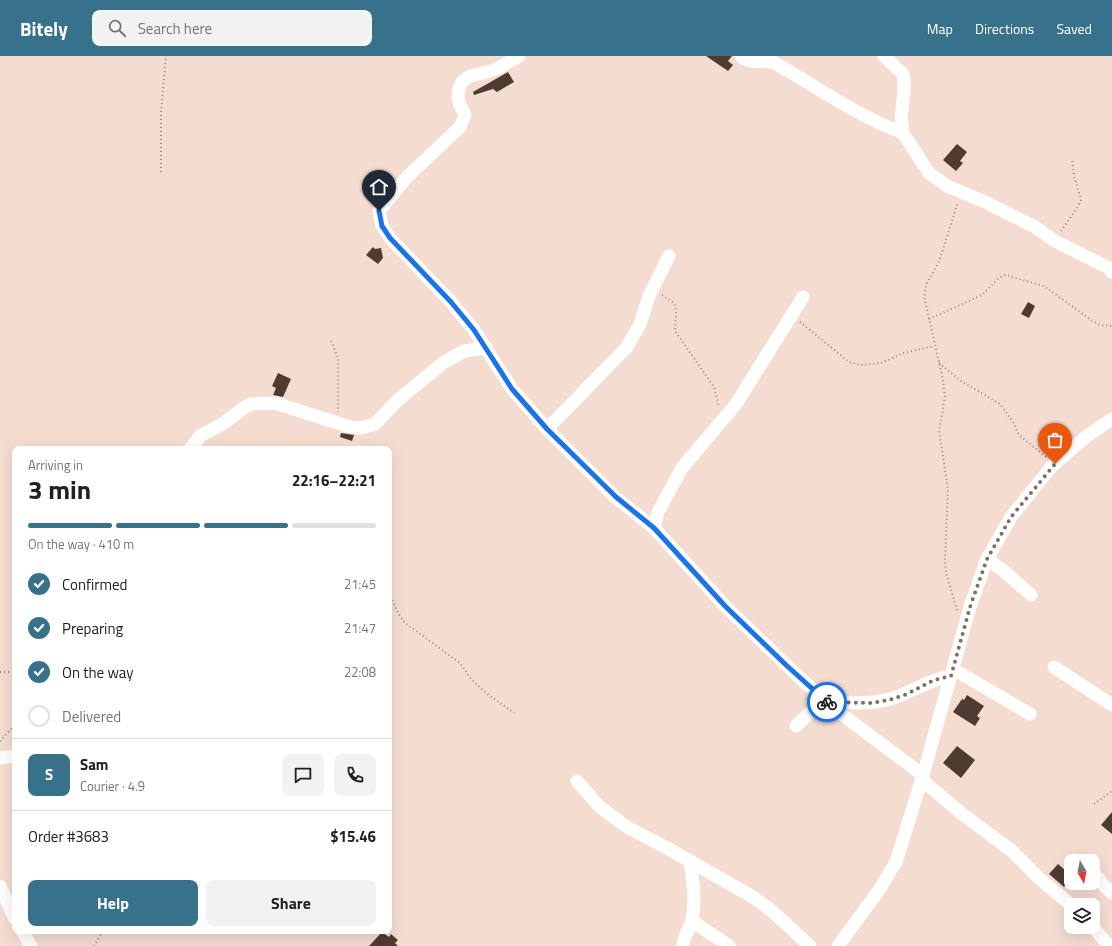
<!DOCTYPE html>
<meta charset="utf-8">
<style>
:root{--surface:#fff;--page:#f2f2f2;--text:#202124;--muted:#757577;--line:#e0e0e0;--accent:#37728a}
body{margin:0;font-family:"Titillium Web",sans-serif;background:var(--page);color:var(--text);height:100vh;display:flex;flex-direction:column;font-size:15px;white-space:nowrap}
*{box-sizing:border-box;margin:0}
p{font-size:13px;color:var(--muted)}
.icon{flex:none;width:22px;height:22px;fill:none;stroke:currentColor;stroke-width:2;stroke-linecap:round;stroke-linejoin:round}
.map{position:relative;flex:1;overflow:hidden}
.drawer{position:absolute;left:12px;top:390px;width:380px;height:488px;display:flex;flex-direction:column;background:var(--surface);border-radius:8px;box-shadow:0 4px 16px #0002}
.drawer>*{flex:none}
.needle{width:26px;rotate:170deg}
.fabs{position:absolute;left:1064px;top:798px;display:grid;gap:8px}
.fabs a{display:grid;place-items:center;width:36px;height:36px;border-radius:8px;background:var(--surface);box-shadow:0 4px 16px #0002;font-size:20px}
.pin{position:absolute;display:grid;place-items:center;width:34px;height:34px;color:#fff;margin:-41px -17px;border-radius:50% 50% 50% 0;rotate:-45deg;box-shadow:0 0 4px #0007}
.pin .icon{rotate:45deg}
.courier{position:absolute;display:grid;place-items:center;width:40px;height:40px;margin:-20px;border:3px solid #1a73e8;border-radius:50%;background:#fff;color:#222;box-shadow:0 1px 5px #0007}
.overview em{font-style:normal;font-weight:700}
.overview div{display:flex;flex-direction:column-reverse}
.overview{display:flex;align-items:center;justify-content:space-between;height:68px;padding:0 16px}
h1{font-size:26px;font-weight:700;line-height:30px}
.bar{display:grid;grid-template-columns:repeat(4,1fr);gap:6px 4px;align-content:center;height:48px;padding:0 16px}
.bar i{height:5px;border-radius:3px;background:var(--line)}
.bar .on{background:var(--accent)}
.bar p{grid-column:span 4}
.line{display:flex;align-items:center;gap:10px;padding:0 16px;border-top:1px solid var(--line)}
.line div{flex:1}
.round{display:grid;place-items:center;flex:none;width:42px;height:42px;border-radius:8px;background:var(--page)}
ol{padding:0 16px;list-style:none}
li{display:flex;align-items:center;gap:12px;height:44px}
li p{margin-inline-start:auto}
li .icon{padding:4px;border-radius:50%;background:var(--accent);color:#fff;stroke-width:4}
li:last-child{color:var(--muted)}
li i{width:22px;height:22px;border:2px solid var(--line);border-radius:50%}
.cta{display:flex;gap:8px;margin-top:auto;padding:8px 16px}
.cta a{flex:1;height:46px;border-radius:8px;background:var(--accent);color:#fff;font-size:16px;font-weight:700;line-height:46px;text-align:center}
.cta a+a{background:var(--page);color:var(--text)}
header{display:flex;align-items:center;gap:24px;box-sizing:border-box;height:56px;padding:0 20px;background:var(--accent);color:#fff}
header strong{font-size:19px}
nav{display:flex;gap:22px;margin-inline-start:auto;font-size:14px}
.search{width:280px;height:36px;background:var(--page);display:flex;align-items:center;gap:10px;box-sizing:border-box;padding:0 14px;border-radius:8px;color:var(--muted);font-size:15px}
.map>svg:first-child{display:block}
.building{fill:#4e3b32}
.lines{fill:none;stroke-linecap:round;stroke-linejoin:round}
.path{stroke:#96867e;stroke-width:2;stroke-dasharray:1 3;stroke-linecap:butt}
.minor{stroke:#fff;stroke-width:13}
.done{stroke:#7e6f69;stroke-width:4;stroke-dasharray:0 7.2}
.route{stroke:#1a73e8;stroke-width:5}
</style>
<header>
<strong>Bitely</strong>
<div class="search"><svg class="icon" aria-label="search" viewBox="0 0 24 24"><circle cx="10" cy="10" r="6"/><path d="M15 15l6 6"/></svg>Search here</div>
<nav><a>Map</a><a>Directions</a><a>Saved</a></nav>
</header>
<div class="map">
<svg width="1112" height="890" viewBox="0 0 1112 890">
<rect width="100%" height="100%" fill="#f4dcd1"/>
<g class="building">
<path d="M706 0H732L728 5 733 9 728 15Z"/>
<path d="M508 16 514 26 497 36 493 33 474 39 473 36Z"/>
<path d="M957 88 967 96 960 105 963 107 956 115 943 104Z"/>
<path d="M373 191 375 193 381 192 383 202 378 208 366 199Z"/>
<path d="M1028 246 1035 250 1029 262 1021 258Z"/>
<path d="M278 317 291 323 283 341 273 339 276 332 272 330Z"/>
<path d="M341 377 354 379 352 385 340 381Z"/>
<path d="M967 639 984 650 977 660 980 662 975 670 953 656 962 643 964 644Z"/>
<path d="M957 690 975 704 961 722 943 707Z"/>
<path d="M1112 756V778L1101 769Z"/>
<path d="M1058 808 1065 814 1068 809 1071 811V823L1064 831 1049 818Z"/>
<path d="M382 876 389 881 391 878 398 884 395 887 398 890H369Z"/>
</g>
<g class="lines">
<g class="path">
<path d="M161 116V57L166 0"/>
<path d="M1061 175 1077 152 1081 144 1074 120 1072 103"/>
<path d="M662 239 674 247 676 254 675 275 714 331 719 351"/>
<path d="M929 263 982 239 999 222 1005 219 1044 230 1091 264 1100 269 1112 270"/>
<path d="M800 266 849 306 860 309 881 307 904 297 934 290"/>
<path d="M331 285 338 302V356"/>
<path d="M939 307 961 325 1000 348 1013 366 1019 379 1046 401"/>
<path d="M389 537 398 557 405 567 460 607 471 623 486 637 514 657"/>
<path d="M957 554 946 517 945 504 948 433 939 375 945 341 943 324 924 240 927 227 939 206 958 146"/>
<path d="M0 616H15"/>
<path d="M0 685 15 669"/>
<path d="M1094 748 1112 735"/>
<path d="M94 890 103 875"/>
</g>
<g class="minor">
<path d="M519 0C511 5 502 10 494 14 478 20 458 16 458 41 458 48 463 53 465 59L460 71 406 122 379 155 382 170 390 182 451 246 474 274 512 333 547 373 615 441 654 472 725 550 802 624 840 657 923 719"/>
<path d="M741 0C748 8 764 4 775 7 817 31 857 60 903 77"/>
<path d="M884 0 902 17 904 22V36L901 61 903 77 929 117 947 130 985 146 1035 171 1055 185 1109 212 1112 216"/>
<path d="M547 373 627 291 640 268 649 240 669 200"/>
<path d="M190 393 200 380 224 367 245 351 252 348 275 347 350 371 361 372 375 368 398 344 443 307 464 295 486 292"/>
<path d="M654 472 658 456 682 412 736 348 803 241"/>
<path d="M987 503 1004 515 1031 539"/>
<path d="M1054 611 1112 649"/>
<path d="M953 613 1030 658"/>
<path d="M829 647C849 646 871 649 890 643 911 637 929 623 951 620"/>
<path d="M796 670 824 643"/>
<path d="M0 702 15 700"/>
<path d="M922 724 961 757 1012 795 1040 823 1071 849"/>
<path d="M577 725 600 751 627 771 667 792 753 841 772 855 810 890"/>
<path d="M1074 804 1076 805"/>
<path d="M1093 815 1104 830 1112 837"/>
<path d="M0 830 15 863"/>
<path d="M692 865 729 890"/>
<path d="M1093 871 1109 890"/>
<path d="M22 875 31 890"/>
<path d="M683 890C683 880 690 873 692 864 696 844 693 825 690 805"/>
<path d="M838 890 879 834 896 806 923 719 970 551 987 503 1011 461 1052 410 1087 380 1112 363"/>
</g>
</g>
<g class="lines">
<path class="done" d="M827 646 871 647 889 644 907 638 934 624 951 620 970 551 987 503 1011 461 1055 408"/>
<path class="route" d="M379 155 382 170 390 182 451 246 474 274 512 333 547 373 616 441 654 472 725 550 786 609 827 646"/>
</g>
</svg>
<div class="fabs">
<a><svg class="needle" viewBox="-14 -14 28 28"><path d="M0-13l5 13h-10z" fill="#e53935"/><path d="M0 13l5-13h-10z" fill="#757577"/></svg></a>
<a><svg class="icon" aria-label="layers" viewBox="0 0 24 24"><path d="M12 4l9 5-9 5-9-5zM3 14l9 5 9-5"/></svg></a>
</div>
<div class="pin" style="left:1055px;top:408px;background:#ea580c"><svg class="icon" aria-label="bag" viewBox="0 0 24 24"><path d="M5 8h14l-1 12H6zM9 8a3 3 0 0 1 6 0"/></svg></div>
<div class="pin" style="left:379px;top:155px;background:#1f2937"><svg class="icon" aria-label="home" viewBox="0 0 24 24"><path d="M3 11l9-7 9 7M6 9v11h12V9"/></svg></div>
<div class="courier" style="left:827px;top:646px"><svg class="icon" aria-label="bike" viewBox="0 0 24 24"><circle cx="6" cy="16" r="4"/><circle cx="18" cy="16" r="4"/><path d="M6 16l4-8h5l3 8M10 8l3 8H6M13 5h3"/></svg></div>
<section class="drawer">
<div class="overview"><div><h1>3 min</h1><p>Arriving in</p></div><em>22:16–22:21</em></div>
<div class="bar"><i class="on"></i><i class="on"></i><i class="on"></i><i></i><p>On the way · 410 m</p></div>
<ol>
<li><svg class="icon" aria-label="check" viewBox="0 0 24 24"><path d="M5 12l5 5 9-10"/></svg>Confirmed<p>21:45</p></li>
<li><svg class="icon" aria-label="check" viewBox="0 0 24 24"><path d="M5 12l5 5 9-10"/></svg>Preparing<p>21:47</p></li>
<li><svg class="icon" aria-label="check" viewBox="0 0 24 24"><path d="M5 12l5 5 9-10"/></svg>On the way<p>22:08</p></li>
<li><i></i>Delivered</li>
</ol>
<div class="line" style="height:72px"><b class="round" style="background:var(--accent);color:#fff">S</b><div><b>Sam</b><p>Courier · 4.9</p></div><a class="round"><svg class="icon" aria-label="chat" viewBox="0 0 24 24"><path d="M4 5h16v11H9l-5 4z"/></svg></a><a class="round"><svg class="icon" aria-label="phone" viewBox="0 0 24 24"><path d="M5 4h4l2 5-3 2q2 4 5 5l2-3 5 2v4C11 20 4 13 5 4z"/></svg></a></div>
<div class="line" style="height:52px"><div>Order #3683</div><b>$15.46</b></div>
<div class="cta"><a>Help</a><a>Share</a></div>
</section>
</div>
